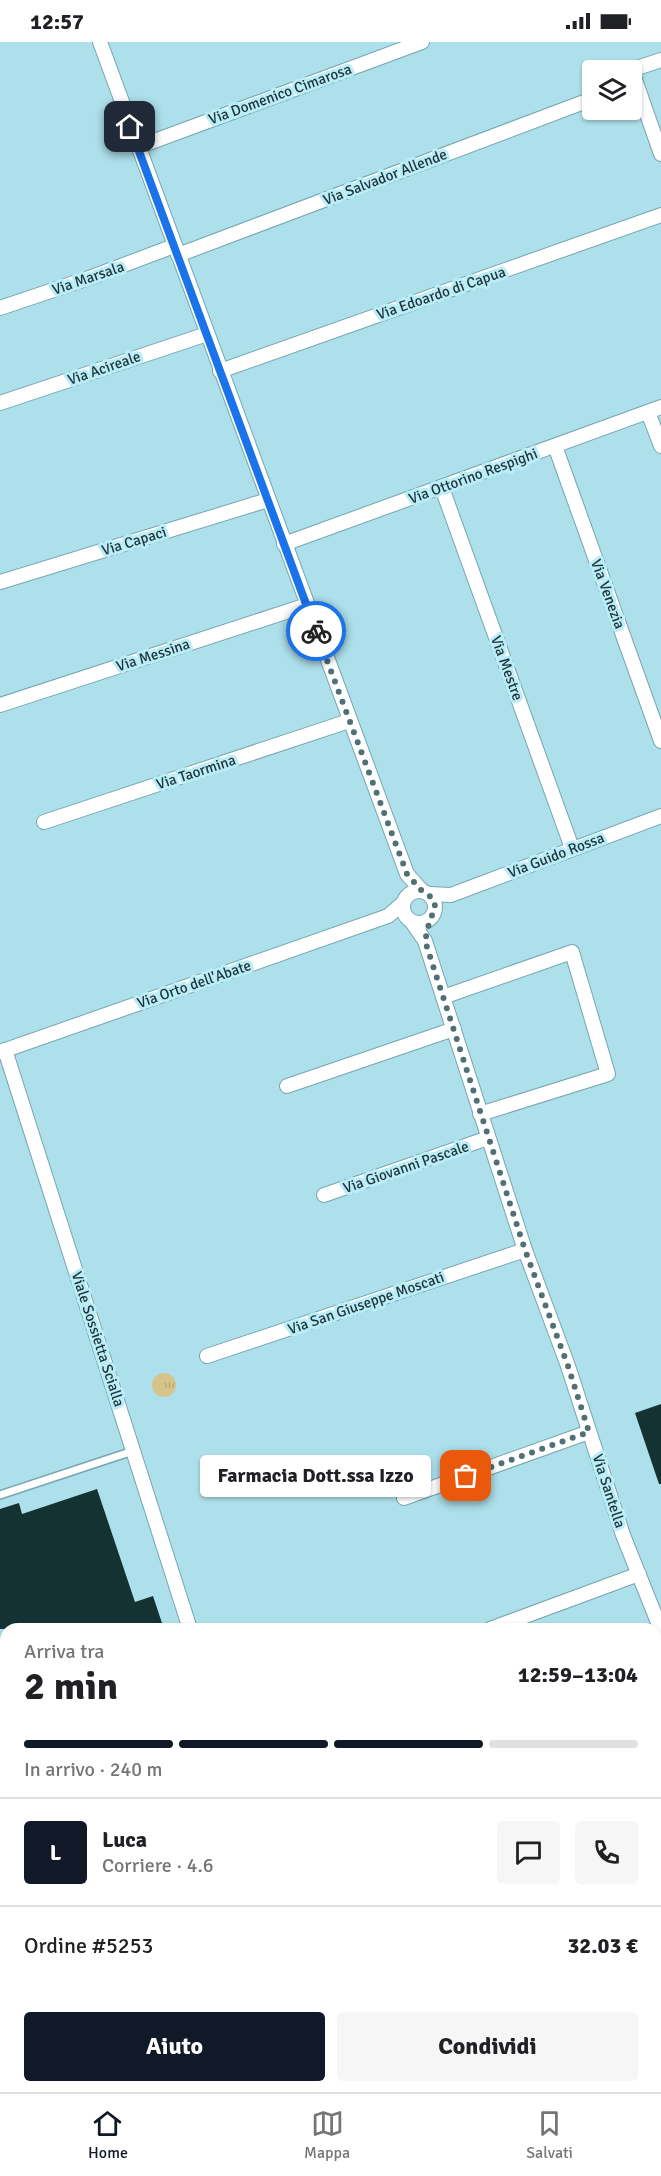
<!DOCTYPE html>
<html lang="it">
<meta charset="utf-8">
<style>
:root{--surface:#fff;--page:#f6f6f6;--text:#202124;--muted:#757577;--line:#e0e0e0;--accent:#111827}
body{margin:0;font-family:Signika,sans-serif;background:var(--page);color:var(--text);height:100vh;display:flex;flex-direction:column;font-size:22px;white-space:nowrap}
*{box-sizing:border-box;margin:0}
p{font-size:20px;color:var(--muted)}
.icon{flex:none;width:33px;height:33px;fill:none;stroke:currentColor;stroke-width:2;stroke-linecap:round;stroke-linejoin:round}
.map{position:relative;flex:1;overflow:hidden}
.sheet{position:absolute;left:0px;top:1581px;width:662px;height:470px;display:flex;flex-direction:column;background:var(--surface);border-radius:18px 18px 0 0;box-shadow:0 2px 4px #0004}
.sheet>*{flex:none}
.fabs{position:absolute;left:582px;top:18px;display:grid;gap:12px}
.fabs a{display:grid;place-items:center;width:60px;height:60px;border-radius:6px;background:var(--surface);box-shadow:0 2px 4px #0004;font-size:30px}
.pin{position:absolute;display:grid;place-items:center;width:51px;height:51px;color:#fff;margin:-26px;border-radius:12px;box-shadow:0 3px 9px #0006}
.courier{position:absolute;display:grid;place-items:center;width:60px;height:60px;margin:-30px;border:4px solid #1a73e8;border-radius:50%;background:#fff;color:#222;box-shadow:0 2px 8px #0007}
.bubble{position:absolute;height:42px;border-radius:6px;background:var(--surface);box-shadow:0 2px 4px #0004;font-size:20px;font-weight:700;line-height:42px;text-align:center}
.head em{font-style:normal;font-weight:700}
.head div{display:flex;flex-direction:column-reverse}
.head{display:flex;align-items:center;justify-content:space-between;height:102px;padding:0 24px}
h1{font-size:39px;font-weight:700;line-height:45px}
.bar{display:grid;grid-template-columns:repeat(4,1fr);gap:9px 6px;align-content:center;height:72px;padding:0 24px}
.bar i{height:8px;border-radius:4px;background:var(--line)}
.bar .current{background:var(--accent)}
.bar p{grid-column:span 4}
.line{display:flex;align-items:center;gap:15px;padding:0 24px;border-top:2px solid var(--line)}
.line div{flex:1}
.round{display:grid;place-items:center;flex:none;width:63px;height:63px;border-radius:6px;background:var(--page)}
.cta{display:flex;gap:12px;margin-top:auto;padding:12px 24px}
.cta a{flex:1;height:69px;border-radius:6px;background:var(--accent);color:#fff;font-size:24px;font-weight:700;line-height:69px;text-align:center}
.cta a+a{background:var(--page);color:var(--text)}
.status{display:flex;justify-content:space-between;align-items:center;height:42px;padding:0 30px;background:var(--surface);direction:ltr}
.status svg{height:16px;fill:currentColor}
.menu{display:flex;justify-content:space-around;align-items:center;height:84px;border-top:2px solid var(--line);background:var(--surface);font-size:16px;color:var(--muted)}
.menu a{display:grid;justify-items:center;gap:3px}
.menu .current{color:var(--accent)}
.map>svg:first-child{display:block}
.grass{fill:url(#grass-tufts)}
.building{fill:#143231}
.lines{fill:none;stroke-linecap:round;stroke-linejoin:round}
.lane-casing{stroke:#75a6b1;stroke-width:10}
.street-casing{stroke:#75a6b1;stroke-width:16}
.lane{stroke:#fff;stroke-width:7}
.street{stroke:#fff;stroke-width:14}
.done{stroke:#507076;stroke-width:6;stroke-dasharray:0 10.8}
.route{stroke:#1a73e8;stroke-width:8}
.labels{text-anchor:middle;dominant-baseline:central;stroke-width:6;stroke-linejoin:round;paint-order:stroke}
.street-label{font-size:15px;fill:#1e3337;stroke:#baedf8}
</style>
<div class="status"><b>12:57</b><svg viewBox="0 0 49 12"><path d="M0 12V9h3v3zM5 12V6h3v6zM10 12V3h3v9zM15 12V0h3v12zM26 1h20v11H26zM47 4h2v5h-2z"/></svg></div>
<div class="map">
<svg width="661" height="2050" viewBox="0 0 661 2050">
<defs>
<pattern id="grass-tufts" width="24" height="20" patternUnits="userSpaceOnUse" patternTransform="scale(1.5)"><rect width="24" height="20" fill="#d6c48b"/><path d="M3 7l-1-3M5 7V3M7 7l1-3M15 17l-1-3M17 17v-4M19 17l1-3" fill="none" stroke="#b7a979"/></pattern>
</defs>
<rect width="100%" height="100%" fill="#ade0eb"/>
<circle class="grass" cx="164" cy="1343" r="12"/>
<g class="building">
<path d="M661 1362V1442H659L635 1371Z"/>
<path d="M97 1447 135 1560 153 1554 164 1587H0V1467L19 1461 22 1472Z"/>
</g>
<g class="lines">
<g class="lane-casing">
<g id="lane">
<path d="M0 1453 133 1409"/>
<path d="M0 1702 6 1720"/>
<path d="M0 1858 6 1856"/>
</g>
</g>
<g class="street-casing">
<g id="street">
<path d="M100 0 407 832 422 849"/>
<path d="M661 18 634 27 633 32 661 112"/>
<path d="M138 105 422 0"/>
<path d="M178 213 592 57"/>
<path d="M0 266 89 236 174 204"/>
<path d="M220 329 661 173"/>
<path d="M0 361 207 292"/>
<path d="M648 370 661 404"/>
<path d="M555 404 661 699"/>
<path d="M442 446 572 806"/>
<path d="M284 502 661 365"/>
<path d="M0 540 268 458"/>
<path d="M0 663 307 563"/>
<path d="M44 780 349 679"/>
<circle cx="419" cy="865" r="16"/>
<path d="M429 852 451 853 661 774"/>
<path d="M412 880 425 899 525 1208 568 1324 623 1493 661 1588"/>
<path d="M443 955 572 910 608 1032 480 1072"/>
<path d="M5 1008 190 1587"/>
<path d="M0 1010 388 874 403 861"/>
<path d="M287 1044 454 987"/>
<path d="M324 1153 488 1096"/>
<path d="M207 1314 525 1208"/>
<path d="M404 1456 589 1390"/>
<path d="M490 1587 639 1532"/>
<path d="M656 1631 661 1629"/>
<path d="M656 1977 661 1975"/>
</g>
</g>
<use href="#lane" class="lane"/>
<use href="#street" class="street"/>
</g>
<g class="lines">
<path class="done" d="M316 589 407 832 422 849 431 855 435 862 434 870 430 877 425 899 525 1208 568 1324 589 1390 466 1434"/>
<path class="route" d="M130 85 316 589"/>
</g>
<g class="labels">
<g class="street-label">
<text transform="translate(280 52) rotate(-20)">Via Domenico Cimarosa</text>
<text transform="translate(385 135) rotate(-21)">Via Salvador Allende</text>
<text transform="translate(88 236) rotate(-19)">Via Marsala</text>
<text transform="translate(441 251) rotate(-19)">Via Edoardo di Capua</text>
<text transform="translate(104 326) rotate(-19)">Via Acireale</text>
<text transform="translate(473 434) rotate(-20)">Via Ottorino Respighi</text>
<text transform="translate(134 499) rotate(-17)">Via Capaci</text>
<text transform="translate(608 552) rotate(70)">Via Venezia</text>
<text transform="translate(153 613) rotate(-18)">Via Messina</text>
<text transform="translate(507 626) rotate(70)">Via Mestre</text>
<text transform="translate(196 730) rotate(-18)">Via Taormina</text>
<text transform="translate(556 813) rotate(-21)">Via Guido Rossa</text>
<text transform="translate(194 942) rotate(-19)">Via Orto dell'Abate</text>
<text transform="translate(406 1125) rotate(-19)">Via Giovanni Pascale</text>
<text transform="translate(366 1261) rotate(-19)">Via San Giuseppe Moscati</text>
<text transform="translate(98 1297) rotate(72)">Viale Sossietta Scialla</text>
<text transform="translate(609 1449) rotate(72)">Via Santella</text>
</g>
</g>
</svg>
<div class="fabs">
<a><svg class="icon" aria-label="layers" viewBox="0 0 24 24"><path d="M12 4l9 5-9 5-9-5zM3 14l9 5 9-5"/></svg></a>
</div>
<div class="pin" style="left:466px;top:1434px;background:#ea580c"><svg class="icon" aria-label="bag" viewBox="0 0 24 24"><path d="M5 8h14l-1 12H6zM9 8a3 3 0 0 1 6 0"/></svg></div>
<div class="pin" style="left:130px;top:85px;background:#1f2937"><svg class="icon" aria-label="home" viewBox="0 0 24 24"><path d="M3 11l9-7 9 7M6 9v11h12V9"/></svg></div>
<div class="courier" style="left:316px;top:589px"><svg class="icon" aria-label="bike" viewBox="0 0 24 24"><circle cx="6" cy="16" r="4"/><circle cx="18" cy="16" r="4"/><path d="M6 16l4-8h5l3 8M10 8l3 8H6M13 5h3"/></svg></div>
<div class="bubble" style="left:200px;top:1413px;width:231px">Farmacia Dott.ssa Izzo</div>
<section class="sheet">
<div class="head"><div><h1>2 min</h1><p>Arriva tra</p></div><em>12:59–13:04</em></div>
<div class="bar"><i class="current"></i><i class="current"></i><i class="current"></i><i></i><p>In arrivo · 240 m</p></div>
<div class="line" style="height:108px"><b class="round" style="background:var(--accent);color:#fff">L</b><div><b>Luca</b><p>Corriere · 4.6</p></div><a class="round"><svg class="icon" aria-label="chat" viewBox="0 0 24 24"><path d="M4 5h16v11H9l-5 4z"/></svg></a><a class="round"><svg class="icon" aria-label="phone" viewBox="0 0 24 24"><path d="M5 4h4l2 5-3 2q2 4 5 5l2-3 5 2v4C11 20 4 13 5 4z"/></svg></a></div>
<div class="line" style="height:78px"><div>Ordine #5253</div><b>32.03 €</b></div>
<div class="cta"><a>Aiuto</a><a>Condividi</a></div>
</section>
</div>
<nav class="menu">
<a class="current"><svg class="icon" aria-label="home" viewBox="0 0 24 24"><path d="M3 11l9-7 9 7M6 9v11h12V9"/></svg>Home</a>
<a><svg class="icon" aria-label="map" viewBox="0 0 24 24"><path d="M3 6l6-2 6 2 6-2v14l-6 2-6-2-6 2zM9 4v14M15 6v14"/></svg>Mappa</a>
<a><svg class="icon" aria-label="saved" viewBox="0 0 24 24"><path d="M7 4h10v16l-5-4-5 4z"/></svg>Salvati</a>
</nav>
